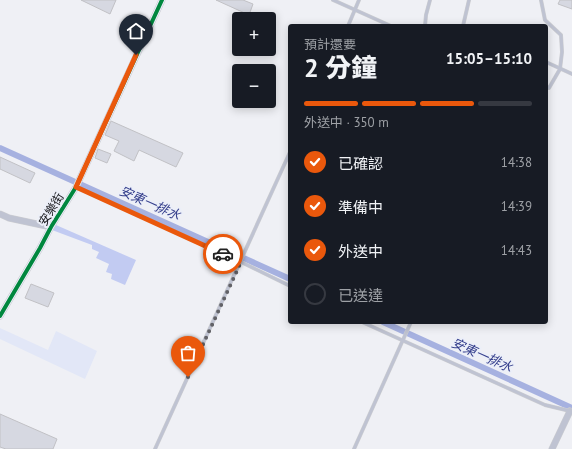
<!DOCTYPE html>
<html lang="zh-TW">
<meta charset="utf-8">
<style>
:root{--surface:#171b24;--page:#242831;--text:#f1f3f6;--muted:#9ea1a6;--line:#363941;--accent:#ea580c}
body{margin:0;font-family:"PT Sans","Noto Sans TC",sans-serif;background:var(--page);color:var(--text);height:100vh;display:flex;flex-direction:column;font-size:15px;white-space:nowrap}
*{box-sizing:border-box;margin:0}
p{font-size:13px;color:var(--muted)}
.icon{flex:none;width:22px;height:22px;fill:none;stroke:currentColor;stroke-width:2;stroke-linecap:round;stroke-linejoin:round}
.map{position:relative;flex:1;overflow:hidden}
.side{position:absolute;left:288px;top:24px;width:260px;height:300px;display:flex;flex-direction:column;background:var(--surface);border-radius:4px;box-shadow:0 2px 10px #0003}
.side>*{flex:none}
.fabs{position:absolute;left:232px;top:12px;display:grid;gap:8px}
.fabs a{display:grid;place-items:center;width:44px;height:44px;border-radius:4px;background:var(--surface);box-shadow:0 2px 10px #0003;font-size:20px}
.pin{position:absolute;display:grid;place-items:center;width:34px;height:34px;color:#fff;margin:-41px -17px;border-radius:50% 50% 50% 0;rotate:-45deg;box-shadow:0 0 4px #0007}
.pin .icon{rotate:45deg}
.courier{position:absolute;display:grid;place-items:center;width:40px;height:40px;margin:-20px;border:3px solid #ea580c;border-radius:50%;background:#fff;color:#222;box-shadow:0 1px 5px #0007}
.overview em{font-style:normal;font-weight:800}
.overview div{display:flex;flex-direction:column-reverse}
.overview{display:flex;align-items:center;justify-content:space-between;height:68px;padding:0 16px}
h1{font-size:26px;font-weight:800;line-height:30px}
.bar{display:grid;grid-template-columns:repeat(4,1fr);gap:6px 4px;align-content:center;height:48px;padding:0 16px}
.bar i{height:5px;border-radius:3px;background:var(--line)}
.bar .current{background:var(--accent)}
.bar p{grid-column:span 4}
ol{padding:0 16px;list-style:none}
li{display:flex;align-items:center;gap:12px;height:44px}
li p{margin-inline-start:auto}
li .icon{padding:4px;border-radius:50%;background:var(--accent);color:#fff;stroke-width:4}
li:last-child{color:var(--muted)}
li i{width:22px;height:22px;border:2px solid var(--line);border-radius:50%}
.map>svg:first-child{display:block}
.green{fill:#e2e7f7}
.forest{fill:#c2cbf2}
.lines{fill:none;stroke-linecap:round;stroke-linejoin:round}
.canal{stroke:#a6b1e0;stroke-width:6}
.building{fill:#d6d8e1;stroke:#c1c1c5}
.lane-casing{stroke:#cdced1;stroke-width:4}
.street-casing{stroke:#cdced1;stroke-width:7}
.lane{stroke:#bfc3d2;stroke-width:3}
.street{stroke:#bfc3d2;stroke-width:6}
.cycleway-casing{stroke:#eceff8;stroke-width:6}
.cycleway{stroke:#00873e;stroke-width:4}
.done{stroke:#626267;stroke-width:4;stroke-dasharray:0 7.2}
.route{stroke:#ea580c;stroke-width:5}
.labels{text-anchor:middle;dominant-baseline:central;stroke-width:4;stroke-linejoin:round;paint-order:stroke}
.street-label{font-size:12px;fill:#16161a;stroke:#eceff8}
.water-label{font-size:13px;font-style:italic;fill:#36408d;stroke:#eceff8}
</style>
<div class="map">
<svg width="572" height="449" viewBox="0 0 572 449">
<rect width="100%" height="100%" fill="#eff0f5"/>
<path class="green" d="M0 328 48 350 56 331 97 351 85 379 0 339Z"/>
<path class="forest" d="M56 225 136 260 125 285 111 279 112 274 106 272 109 264 96 258 99 252 92 249V245L52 230Z"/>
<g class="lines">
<g class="canal">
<path d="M0 148 290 279"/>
<path d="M383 322 572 408"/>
</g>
</g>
<g class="building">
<path d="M81 0H116L110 14Z"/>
<path d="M216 0H243L253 4 249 15Z"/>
<path d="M560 0H572V9L558 4Z"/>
<path d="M111 121 183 153 176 167 139 150 134 161 114 151 119 141 105 135Z"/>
<path d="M98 149 111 154 107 163 95 158Z"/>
<path d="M0 157 35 173 30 183 0 169Z"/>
<path d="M31 284 54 293 48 307 25 298Z"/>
<path d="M0 414 57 439 53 449H6L0 447Z"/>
</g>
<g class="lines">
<g class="lane-casing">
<g id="lane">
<path d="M333 0 391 26"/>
<path d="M541 0 545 20 561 35 562 52 560 69 549 88 546 87"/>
<path d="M348 26 359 0"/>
<path d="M425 26 426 15 430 0"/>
<path d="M463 26 469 0"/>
<path d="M546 62 572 74"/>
<path d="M76 187 241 262 290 286"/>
<path d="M362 322 545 405 570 411"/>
<path d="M155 449 290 152"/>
<path d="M354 449 411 322"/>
</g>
</g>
<g class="street-casing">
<g id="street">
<path d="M0 214 9 218 51 227"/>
<path d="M0 316 40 248 51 227 76 187 162 0"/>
<path d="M552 449 570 411"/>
</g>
</g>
<use href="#lane" class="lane"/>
<use href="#street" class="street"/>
<g class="cycleway-casing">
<path id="cycleway" d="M0 316 40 248 51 227 76 187 162 0"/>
</g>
<use href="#cycleway" class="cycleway"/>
</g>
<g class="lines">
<path class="done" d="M188 377 241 262 223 254"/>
<path class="route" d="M136 55 76 187 223 254"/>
</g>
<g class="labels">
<g class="street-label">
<text transform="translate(51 209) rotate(-59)">安樂街</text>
</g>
<g class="water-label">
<text transform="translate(150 203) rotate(24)">安東一排水</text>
<text transform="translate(482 355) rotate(24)">安東一排水</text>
</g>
</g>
</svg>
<div class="fabs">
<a>+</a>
<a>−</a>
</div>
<div class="pin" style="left:188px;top:377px;background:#ea580c"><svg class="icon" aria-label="bag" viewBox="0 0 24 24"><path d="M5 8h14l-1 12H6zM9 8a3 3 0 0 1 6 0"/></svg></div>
<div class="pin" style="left:136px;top:55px;background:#1f2937"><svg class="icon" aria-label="home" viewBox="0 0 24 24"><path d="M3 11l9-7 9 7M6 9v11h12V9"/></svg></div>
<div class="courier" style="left:223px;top:254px"><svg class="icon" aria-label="car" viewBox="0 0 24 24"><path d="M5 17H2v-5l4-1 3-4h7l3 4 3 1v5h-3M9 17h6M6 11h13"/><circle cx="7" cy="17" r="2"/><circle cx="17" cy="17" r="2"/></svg></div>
<section class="side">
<div class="overview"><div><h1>2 分鐘</h1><p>預計還要</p></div><em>15:05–15:10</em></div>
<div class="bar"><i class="current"></i><i class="current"></i><i class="current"></i><i></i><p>外送中 · 350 m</p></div>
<ol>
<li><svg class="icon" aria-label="check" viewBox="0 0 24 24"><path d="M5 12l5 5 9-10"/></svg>已確認<p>14:38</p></li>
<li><svg class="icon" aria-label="check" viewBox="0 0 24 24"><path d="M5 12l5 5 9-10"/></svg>準備中<p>14:39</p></li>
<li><svg class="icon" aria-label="check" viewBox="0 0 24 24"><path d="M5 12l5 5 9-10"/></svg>外送中<p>14:43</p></li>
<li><i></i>已送達</li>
</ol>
</section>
</div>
